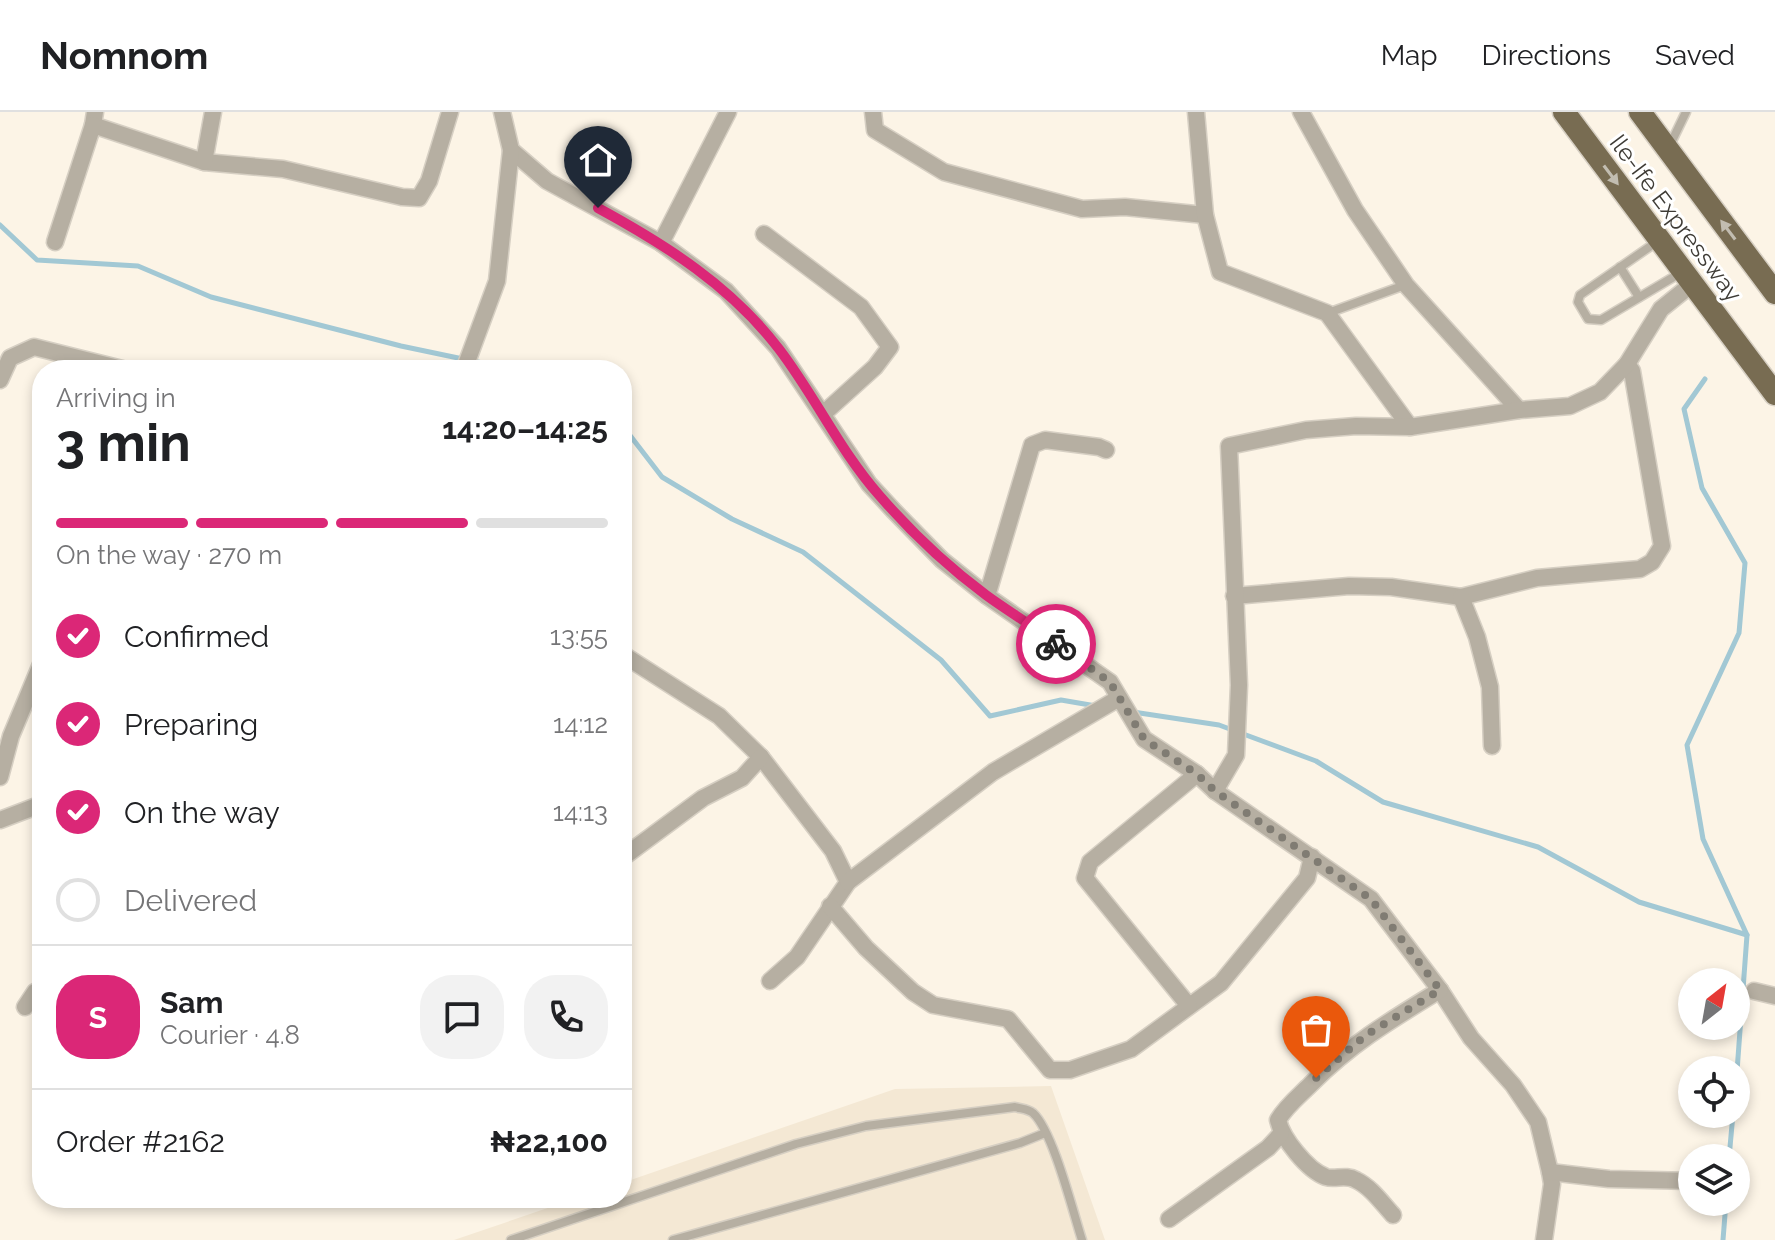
<!DOCTYPE html>
<meta charset="utf-8">
<style>
:root{--surface:#fff;--page:#f2f2f2;--text:#202124;--muted:#757577;--line:#e0e0e0;--accent:#db2777}
body{margin:0;font-family:Raleway,sans-serif;background:var(--page);color:var(--text);height:100vh;display:flex;flex-direction:column;font-size:30px;white-space:nowrap}
*{box-sizing:border-box;margin:0}
p{font-size:26px;color:var(--muted)}
.icon{flex:none;width:44px;height:44px;fill:none;stroke:currentColor;stroke-width:2;stroke-linecap:round;stroke-linejoin:round}
.map{position:relative;flex:1;overflow:hidden}
.panel{position:absolute;left:32px;top:248px;width:600px;height:848px;display:flex;flex-direction:column;background:var(--surface);border-radius:32px;box-shadow:0 4px 12px #0003}
.panel>*{flex:none}
.needle{width:52px;rotate:31deg}
.fabs{position:absolute;left:1678px;top:856px;display:grid;gap:16px}
.fabs a{display:grid;place-items:center;width:72px;height:72px;border-radius:50%;background:var(--surface);box-shadow:0 4px 12px #0003;font-size:40px}
.pin{position:absolute;display:grid;place-items:center;width:68px;height:68px;color:#fff;margin:-82px -34px;border-radius:50% 50% 50% 0;rotate:-45deg;box-shadow:0 0 8px #0007}
.pin .icon{rotate:45deg}
.courier{position:absolute;display:grid;place-items:center;width:80px;height:80px;margin:-40px;border:6px solid #db2777;border-radius:50%;background:#fff;color:#222;box-shadow:0 2px 10px #0007}
.overview em{font-style:normal;font-weight:700}
.overview div{display:flex;flex-direction:column-reverse}
.overview{display:flex;align-items:center;justify-content:space-between;height:136px;padding:0 24px}
h1{font-size:52px;font-weight:700;line-height:60px}
.bar{display:grid;grid-template-columns:repeat(4,1fr);gap:12px 8px;align-content:center;height:96px;padding:0 24px}
.bar i{height:10px;border-radius:6px;background:var(--line)}
.bar .on{background:var(--accent)}
.bar p{grid-column:span 4}
.line{display:flex;align-items:center;gap:20px;padding:0 24px;border-top:2px solid var(--line)}
.line div{flex:1}
.round{display:grid;place-items:center;flex:none;width:84px;height:84px;border-radius:32px;background:var(--page)}
ol{padding:0 24px;list-style:none}
li{display:flex;align-items:center;gap:24px;height:88px}
li p{margin-inline-start:auto}
li .icon{padding:8px;border-radius:50%;background:var(--accent);color:#fff;stroke-width:4}
li:last-child{color:var(--muted)}
li i{width:44px;height:44px;border:4px solid var(--line);border-radius:50%}
header{display:flex;align-items:center;gap:48px;box-sizing:border-box;height:112px;padding:0 40px;background:var(--surface);border-bottom:2px solid var(--line)}
header strong{font-size:38px}
nav{display:flex;gap:44px;margin-inline-start:auto;font-size:28px}
.map>svg:first-child{display:block}
.built{fill:#f4e8d4}
.lines{fill:none;stroke-linecap:round;stroke-linejoin:round}
.stream{stroke:#a2c8d4;stroke-width:5}
.service-casing{stroke:#d6cfc3;stroke-width:11}
.minor-casing{stroke:#d6cfc3;stroke-width:19}
.trunk-casing{stroke:#d6cfc3;stroke-width:25}
.service{stroke:#b6afa2;stroke-width:8}
.minor{stroke:#b6afa2;stroke-width:16}
.trunk{stroke:#786c52;stroke-width:22}
.oneway{fill:#c2bdb1}
.done{stroke:#807c73;stroke-width:8;stroke-dasharray:0 14.4}
.route{stroke:#db2777;stroke-width:10}
.labels{text-anchor:middle;dominant-baseline:central;stroke-width:6;stroke-linejoin:round;paint-order:stroke}
.street-label{font-size:24px;fill:#3e3b35;stroke:#fff}
</style>
<header>
<strong>Nomnom</strong>
<nav><a>Map</a><a>Directions</a><a>Saved</a></nav>
</header>
<div class="map">
<svg width="1775" height="1128" viewBox="0 0 1775 1128">
<rect width="100%" height="100%" fill="#fcf4e6"/>
<path class="built" d="M1051 974 1105 1128H454L577 1086H622V1071L895 977Z"/>
<g class="lines">
<g class="stream">
<path d="M0 113 37 148 138 154 211 185 401 234 463 247"/>
<path d="M473 249 515 258"/>
<path d="M1705 267 1684 297 1702 376 1745 451 1739 521 1687 633 1703 727 1747 823 1736 973"/>
<path d="M622 313 662 365 732 407 803 440 941 548 990 604 1061 588 1096 594"/>
<path d="M1133 600 1219 613 1316 649 1383 690 1538 735 1639 790 1747 823"/>
<path d="M1729 1046 1733 1002"/>
<path d="M1723 1128 1726 1090"/>
</g>
<g class="service-casing">
<g id="service">
<path d="M1669 35 1686 0"/>
<path d="M1658 129 1580 183 1578 190 1588 207 1601 208 1682 160"/>
<path d="M1620 155 1639 185"/>
<path d="M1328 201 1405 173"/>
<path d="M511 1128 796 1032 866 1014 1015 995C1022 997 1028 997 1033 1001 1053 1019 1073 1100 1082 1128"/>
<path d="M673 1128 1020 1031 1045 1021"/>
</g>
</g>
<g class="minor-casing">
<g id="minor">
<path d="M95 0 93 13 204 50 283 57 402 85 419 86 429 69 450 0"/>
<path d="M502 0 511 38 547 69 661 131 726 179 778 236 869 372 893 398 942 448 987 484 1110 570 1144 627 1197 662 1215 679 1371 787 1440 878 1471 926 1513 973 1538 1010 1550 1060 1552 1072 1544 1128"/>
<path d="M873 0 875 18 944 60 1082 97 1125 95 1205 103"/>
<path d="M1196 0 1205 103 1220 160 1327 201 1410 315"/>
<path d="M1301 0 1355 98 1406 173 1519 298"/>
<path d="M204 50 213 0"/>
<path d="M764 122 861 195 890 235 875 255 823 302"/>
<path d="M55 130 93 13"/>
<path d="M661 131 728 0"/>
<path d="M464 258 497 169 511 38"/>
<path d="M0 268 10 246 34 235 126 258"/>
<path d="M987 484 1032 333 1045 328 1099 335 1106 338"/>
<path d="M1234 484 1349 474 1391 475 1461 485 1537 466 1640 457 1652 450 1662 434 1632 259 1627 252"/>
<path d="M1461 485 1477 525 1490 575 1492 634"/>
<path d="M622 542 719 604 761 645 833 739 848 770 797 845 770 869"/>
<path d="M0 665 11 624 42 550"/>
<path d="M1215 679 1236 643 1239 573 1229 334 1306 318 1356 314 1410 315 1519 298 1570 294 1600 280 1627 252 1661 197 1692 172"/>
<path d="M0 708 42 692"/>
<path d="M622 746 703 686 742 666 761 645"/>
<path d="M848 770 993 660 1119 586"/>
<path d="M830 794 866 836 913 880 933 893 1008 907 1050 958H1070L1131 937 1221 871 1307 766 1312 745"/>
<path d="M1754 879 1775 884"/>
<path d="M1189 894 1085 766 1090 750 1197 662"/>
<path d="M25 895 35 880 42 876"/>
<path d="M1550 1060 1609 1067 1692 1069"/>
<path d="M1393 1103C1382 1091 1371 1075 1356 1068 1346 1062 1335 1068 1326 1065 1307 1058 1282 1026 1278 1008 1286 994 1299 984 1311 972 1352 931 1391 908 1440 878"/>
<path d="M1169 1107 1268 1036 1281 1022"/>
</g>
</g>
<g class="trunk-casing">
<g id="trunk">
<path d="M1564 0 1775 282"/>
<path d="M1640 0 1775 181"/>
</g>
</g>
<use href="#service" class="service"/>
<use href="#minor" class="minor"/>
<use href="#trunk" class="trunk"/>
</g>
<defs><path id="oneway-solid" d="M-6-.8H1V-3.2L6.5 0L1 3.2V.8H-6Z" transform="scale(2)"/></defs>
<g class="oneway">
<use href="#oneway-solid" transform="translate(1611 63) rotate(53)"/>
<use href="#oneway-solid" transform="translate(1728 118) rotate(-127)"/>
</g>
<g class="lines">
<path class="done" d="M1056 532 1110 570 1144 627 1197 662 1215 679 1371 787 1440 878 1366 923 1316 966"/>
<path class="route" d="M598 96C666 133 731 174 779 237 815 284 840 339 879 383 911 420 947 454 986 483 1009 500 1034 514 1056 532"/>
</g>
<g class="labels">
<g class="street-label">
<text transform="translate(1676 106) rotate(53)">Ile-Ife Expressway</text>
</g>
</g>
</svg>
<div class="fabs">
<a><svg class="needle" viewBox="-14 -14 28 28"><path d="M0-13l5 13h-10z" fill="#e53935"/><path d="M0 13l5-13h-10z" fill="#757577"/></svg></a>
<a><svg class="icon" aria-label="locate" viewBox="0 0 24 24"><circle cx="12" cy="12" r="6"/><path d="M12 2v4M12 18v4M2 12h4M18 12h4"/></svg></a>
<a><svg class="icon" aria-label="layers" viewBox="0 0 24 24"><path d="M12 4l9 5-9 5-9-5zM3 14l9 5 9-5"/></svg></a>
</div>
<div class="pin" style="left:1316px;top:966px;background:#ea580c"><svg class="icon" aria-label="bag" viewBox="0 0 24 24"><path d="M5 8h14l-1 12H6zM9 8a3 3 0 0 1 6 0"/></svg></div>
<div class="pin" style="left:598px;top:96px;background:#1f2937"><svg class="icon" aria-label="home" viewBox="0 0 24 24"><path d="M3 11l9-7 9 7M6 9v11h12V9"/></svg></div>
<div class="courier" style="left:1056px;top:532px"><svg class="icon" aria-label="bike" viewBox="0 0 24 24"><circle cx="6" cy="16" r="4"/><circle cx="18" cy="16" r="4"/><path d="M6 16l4-8h5l3 8M10 8l3 8H6M13 5h3"/></svg></div>
<section class="panel">
<div class="overview"><div><h1>3 min</h1><p>Arriving in</p></div><em>14:20–14:25</em></div>
<div class="bar"><i class="on"></i><i class="on"></i><i class="on"></i><i></i><p>On the way · 270 m</p></div>
<ol>
<li><svg class="icon" aria-label="check" viewBox="0 0 24 24"><path d="M5 12l5 5 9-10"/></svg>Confirmed<p>13:55</p></li>
<li><svg class="icon" aria-label="check" viewBox="0 0 24 24"><path d="M5 12l5 5 9-10"/></svg>Preparing<p>14:12</p></li>
<li><svg class="icon" aria-label="check" viewBox="0 0 24 24"><path d="M5 12l5 5 9-10"/></svg>On the way<p>14:13</p></li>
<li><i></i>Delivered</li>
</ol>
<div class="line" style="height:144px"><b class="round" style="background:var(--accent);color:#fff">S</b><div><b>Sam</b><p>Courier · 4.8</p></div><a class="round"><svg class="icon" aria-label="chat" viewBox="0 0 24 24"><path d="M4 5h16v11H9l-5 4z"/></svg></a><a class="round"><svg class="icon" aria-label="phone" viewBox="0 0 24 24"><path d="M5 4h4l2 5-3 2q2 4 5 5l2-3 5 2v4C11 20 4 13 5 4z"/></svg></a></div>
<div class="line" style="height:104px"><div>Order #2162</div><b>₦22,100</b></div>
</section>
</div>
